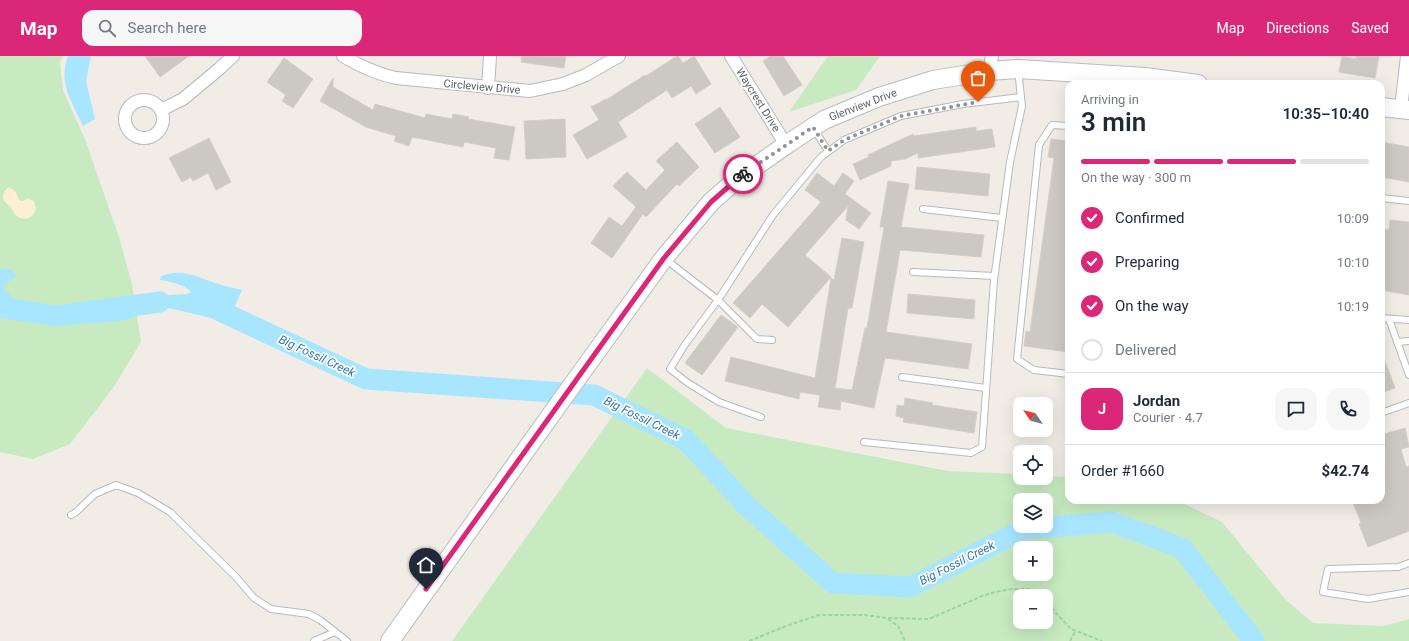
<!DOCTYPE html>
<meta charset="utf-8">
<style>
:root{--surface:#fff;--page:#f6f6f7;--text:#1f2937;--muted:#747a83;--line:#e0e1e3;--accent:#db2777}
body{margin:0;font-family:Roboto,sans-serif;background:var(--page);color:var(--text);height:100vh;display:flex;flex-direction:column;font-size:15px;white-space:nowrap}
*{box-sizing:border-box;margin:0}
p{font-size:13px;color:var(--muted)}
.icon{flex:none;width:22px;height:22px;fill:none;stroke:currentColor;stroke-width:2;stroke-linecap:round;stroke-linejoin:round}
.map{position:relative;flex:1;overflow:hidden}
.details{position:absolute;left:1065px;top:24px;width:320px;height:424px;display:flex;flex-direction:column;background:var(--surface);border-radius:12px;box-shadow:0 4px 16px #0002}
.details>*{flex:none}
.needle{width:26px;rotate:305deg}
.controls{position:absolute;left:1013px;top:341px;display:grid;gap:8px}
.controls a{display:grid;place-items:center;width:40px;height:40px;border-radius:8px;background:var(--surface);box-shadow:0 4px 16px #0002;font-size:20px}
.pin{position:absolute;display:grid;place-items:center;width:34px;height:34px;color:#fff;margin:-41px -17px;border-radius:50% 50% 50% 0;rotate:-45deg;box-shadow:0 0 4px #0007}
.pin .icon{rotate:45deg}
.courier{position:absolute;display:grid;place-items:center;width:40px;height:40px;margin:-20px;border:3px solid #db2777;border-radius:50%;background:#fff;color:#222;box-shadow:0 1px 5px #0007}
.headline em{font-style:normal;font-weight:600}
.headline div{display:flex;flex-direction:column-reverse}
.headline{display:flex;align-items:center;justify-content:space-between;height:68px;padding:0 16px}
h1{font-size:26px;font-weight:600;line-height:30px}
.bar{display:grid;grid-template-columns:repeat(4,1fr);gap:6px 4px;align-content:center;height:48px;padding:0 16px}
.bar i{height:5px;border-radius:3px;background:var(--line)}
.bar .selected{background:var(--accent)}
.bar p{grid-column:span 4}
.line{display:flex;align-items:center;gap:10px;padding:0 16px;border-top:1px solid var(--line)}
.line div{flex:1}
.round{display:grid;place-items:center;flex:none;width:42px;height:42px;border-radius:12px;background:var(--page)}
ol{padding:0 16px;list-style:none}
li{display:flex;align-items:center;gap:12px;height:44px}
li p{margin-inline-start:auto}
li .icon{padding:4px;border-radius:50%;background:var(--accent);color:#fff;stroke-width:4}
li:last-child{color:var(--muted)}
li i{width:22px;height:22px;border:2px solid var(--line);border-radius:50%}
header{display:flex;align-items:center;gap:24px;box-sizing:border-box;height:56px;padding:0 20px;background:var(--accent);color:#fff}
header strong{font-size:19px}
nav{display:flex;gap:22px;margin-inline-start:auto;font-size:14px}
.search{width:280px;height:36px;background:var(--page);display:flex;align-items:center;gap:10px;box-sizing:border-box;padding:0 14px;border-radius:12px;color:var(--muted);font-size:15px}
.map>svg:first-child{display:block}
.green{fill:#c7eac1;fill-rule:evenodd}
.sand{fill:#fdeed5}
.water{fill:#a8e6ff}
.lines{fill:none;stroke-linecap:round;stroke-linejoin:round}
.river{stroke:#a8e6ff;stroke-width:21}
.building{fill:#ccc8c3;stroke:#d6cec4}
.service-casing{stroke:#b6babe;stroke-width:8}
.minor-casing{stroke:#b6babe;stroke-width:14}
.secondary-casing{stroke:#b7bcc1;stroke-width:20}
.path{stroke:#9dd3a5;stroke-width:2;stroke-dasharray:4 2;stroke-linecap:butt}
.service{stroke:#fff;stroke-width:6}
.minor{stroke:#fff;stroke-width:12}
.secondary{stroke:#fff;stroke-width:18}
.done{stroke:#919394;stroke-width:4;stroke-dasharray:0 7.2}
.route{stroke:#db2777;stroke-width:5}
.labels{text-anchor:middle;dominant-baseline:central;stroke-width:3.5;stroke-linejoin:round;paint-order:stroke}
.street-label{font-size:11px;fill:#5d6368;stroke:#fff}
.water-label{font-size:12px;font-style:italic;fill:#34779e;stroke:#fff}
</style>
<header>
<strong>Map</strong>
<div class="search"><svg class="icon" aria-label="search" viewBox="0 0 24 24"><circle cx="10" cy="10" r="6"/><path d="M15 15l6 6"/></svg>Search here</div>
<nav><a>Map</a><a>Directions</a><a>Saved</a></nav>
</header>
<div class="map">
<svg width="1409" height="585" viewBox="0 0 1409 585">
<rect width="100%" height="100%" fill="#f1ede6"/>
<g class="green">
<path d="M0 0H63L60 6 63 34 86 86 119 181 132 228 141 286 113 332 70 388 33 403 0 396Z"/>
<path d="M828 0H880L856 34 789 56Z"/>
<path d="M647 312 726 372 948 415 1020 418V422H1046V420L1069 421V444H1176L1222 466 1285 543 1313 567 1384 570 1409 563V585H452ZM1020 444H1046V470H1020ZM1020 492H1046V518H1020ZM1020 540H1046V566H1020Z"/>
</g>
<path class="sand" d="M9 131 15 135 20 145H23L28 142 34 145 36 153C33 164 21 166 14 157 13 155 12 153 11 151 10 150 8 149 6 147 1 142 3 135 9 131Z"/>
<g class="water">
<path d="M68 0H91L86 25 95 63 83 70C72 47 58 26 68 0Z"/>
<path d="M0 213 11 214 16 219C12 226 8 223 3 232L18 247 60 256 99 257 123 253 169 239 187 238 191 236C184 228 171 226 160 224L161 220C183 212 195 220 215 227 224 230 233 232 242 234L228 266 169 252 151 254 125 264 98 267 67 269 39 261 0 260Z"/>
</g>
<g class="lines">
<g class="river">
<path d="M205 248 366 323 594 339 686 384 747 450 833 527 910 531 1024 473 1112 466 1182 492 1254 585"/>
<path d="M0 251 56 260 160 246"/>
</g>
</g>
<g class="building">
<path d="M145 0H189L160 21Z"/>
<path d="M522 0H566L564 12 521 6Z"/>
<path d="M677 0H678L683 7 694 0 711 28 696 38 691 30 672 42 667 34 618 66 627 81 587 103 573 79 599 64 591 51 606 43V44L645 19 646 20Z"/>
<path d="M771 0H783L802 29 784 40 763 5Z"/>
<path d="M1342 0 1356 3V0H1379L1375 22 1339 16Z"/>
<path d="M284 2 313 23 293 52 282 45 286 39 267 26Z"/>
<path d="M333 22V31L373 54 375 48 425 62 426 58 452 63 453 58 469 61 468 63 515 71 509 104 494 102 496 92 464 86 463 91 412 81 409 90 394 85 396 80 366 71 320 45Z"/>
<path d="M720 51 740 81 715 97 695 68Z"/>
<path d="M565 63 566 101 526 103 524 65Z"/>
<path d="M976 71V75L992 73 995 91 918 102V97L905 103 891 105V110L860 124 853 108 869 101 868 99 913 78V80Z"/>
<path d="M209 82 231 126 216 134 208 117 193 125 191 121 182 126 169 102Z"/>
<path d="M1051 83 1069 85V296L1024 290 1026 275 1030 276 1054 102 1048 101Z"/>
<path d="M677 86 699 111 679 130 677 128 646 161 643 158 612 202 591 187 609 161 622 170 636 151 613 130 627 116 646 134 665 114 656 105Z"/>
<path d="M1381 86 1409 91V126L1381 121Z"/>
<path d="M917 111 990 118 988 140 915 133Z"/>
<path d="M817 117 834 130 843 117 854 125 845 138 871 157 859 173 846 164 848 150 805 199 831 221 788 271 762 248 750 262 733 247 821 146 805 134Z"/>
<path d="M888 125 909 128 901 171 984 179 981 201 900 194 886 276 972 288 968 313 885 302 874 352 841 345 840 354 818 351 820 339 800 336 799 343 725 325 731 301 815 322 831 222 834 224 842 182 864 186 852 252H848L835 332 852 334 865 272H867L884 171H880Z"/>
<path d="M1390 164 1409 166V239L1381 234V172L1389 174Z"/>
<path d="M908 238 975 244 974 263 907 257Z"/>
<path d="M721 259 738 271 702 319 685 307Z"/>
<path d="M1381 297H1382L1395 332 1381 337Z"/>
<path d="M905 342 933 347 932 349 977 356 974 377 903 366 904 362 896 360 897 349 904 350Z"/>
<path d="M1405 372 1409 391 1401 393 1406 411 1409 410V475L1368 491 1359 468 1361 467 1352 444H1381V394H1384L1381 379Z"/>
</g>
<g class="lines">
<g class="service-casing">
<g id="service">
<path d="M1069 70 1052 69 1039 89 1017 303 1034 314 1069 318"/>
<path d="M814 73 828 95"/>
<path d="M1381 142 1409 145"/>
<path d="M923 153 1002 162"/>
<path d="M665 203 718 244 757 283 772 284"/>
<path d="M913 216 994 220"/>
<path d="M1381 262 1409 264"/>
<path d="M1389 263 1409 319"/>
<path d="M1397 286 1409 285"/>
<path d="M902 321 986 332"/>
<path d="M1381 357 1409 347"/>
<path d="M761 361 719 346 688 327 670 313 684 290 720 241 773 159 821 101 844 84 901 60 963 48 1021 41"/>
<path d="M864 386 971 397 982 391 994 224 1010 106 1022 50 1018 14"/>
<path d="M71 459 75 457 95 438 116 429 138 437 170 456 236 521 254 542 271 553 309 558 320 564 347 585"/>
<path d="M1409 507 1398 511 1328 513 1323 536 1368 543 1409 536"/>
<path d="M314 585 335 576"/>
</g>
</g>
<g class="minor-casing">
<g id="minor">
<path d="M343 0C360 10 377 18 396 22L530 35 563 28 586 19 619 0"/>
<path d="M731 0 786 89"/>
<path d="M989 15 992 0"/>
<path d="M488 32 490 0"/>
<circle cx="144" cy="63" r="19"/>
<path d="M1401 53 1407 0"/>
<path d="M161 54 183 43 219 13 233 0"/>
</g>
</g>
<g class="secondary-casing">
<g id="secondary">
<path d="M1381 51 1409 54"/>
<path d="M390 585 563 342 664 202 711 146 736 124 786 89 824 64 879 41 933 24 989 15 1018 13 1145 21 1198 28"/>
</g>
</g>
<g class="path">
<path d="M1046 541 1055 556 1071 573 1102 585"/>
<path d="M888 563 898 570 905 585"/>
<path d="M749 585 786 570 819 559H865L887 562 929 563 982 540 995 536 1012 533H1032L1044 538 1045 540"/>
<path d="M1070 585 1075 576"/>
</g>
<use href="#service" class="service"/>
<use href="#minor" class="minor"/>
<use href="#secondary" class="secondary"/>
</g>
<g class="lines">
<path class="done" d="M743 118 813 71 828 95 844 84 901 60 978 46"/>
<path class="route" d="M426 533 602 288 664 202 711 146 743 118"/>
</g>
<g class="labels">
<g class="street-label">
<text transform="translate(482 31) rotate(5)">Circleview Drive</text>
<text transform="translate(758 44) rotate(58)">Waycrest Drive</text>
<text transform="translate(863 49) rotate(-21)">Glenview Drive</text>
</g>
<g class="water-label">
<text transform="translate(317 300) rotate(25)">Big Fossil Creek</text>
<text transform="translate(642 362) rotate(26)">Big Fossil Creek</text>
<text transform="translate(957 507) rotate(-27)">Big Fossil Creek</text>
</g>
</g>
</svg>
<div class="controls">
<a><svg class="needle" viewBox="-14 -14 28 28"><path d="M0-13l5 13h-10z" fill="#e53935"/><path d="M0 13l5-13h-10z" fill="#747a83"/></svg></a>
<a><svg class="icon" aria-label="locate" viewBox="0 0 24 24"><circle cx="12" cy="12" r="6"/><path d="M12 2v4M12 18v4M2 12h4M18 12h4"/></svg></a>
<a><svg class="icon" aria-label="layers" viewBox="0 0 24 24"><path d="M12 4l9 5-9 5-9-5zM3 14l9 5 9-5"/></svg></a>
<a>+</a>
<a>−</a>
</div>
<div class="pin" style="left:978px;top:46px;background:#ea580c"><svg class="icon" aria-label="bag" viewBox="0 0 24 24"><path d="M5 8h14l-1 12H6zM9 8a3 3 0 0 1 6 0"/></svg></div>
<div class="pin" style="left:426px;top:533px;background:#1f2937"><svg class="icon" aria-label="home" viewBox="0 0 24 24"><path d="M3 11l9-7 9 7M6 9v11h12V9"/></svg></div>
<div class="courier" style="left:743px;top:118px"><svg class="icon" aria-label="bike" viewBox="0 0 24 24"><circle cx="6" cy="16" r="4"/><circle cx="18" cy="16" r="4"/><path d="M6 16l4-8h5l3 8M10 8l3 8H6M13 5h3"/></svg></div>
<section class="details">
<div class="headline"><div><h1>3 min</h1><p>Arriving in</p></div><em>10:35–10:40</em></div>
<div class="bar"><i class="selected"></i><i class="selected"></i><i class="selected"></i><i></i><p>On the way · 300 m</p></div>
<ol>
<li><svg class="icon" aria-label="check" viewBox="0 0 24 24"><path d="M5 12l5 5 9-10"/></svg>Confirmed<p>10:09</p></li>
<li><svg class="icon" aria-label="check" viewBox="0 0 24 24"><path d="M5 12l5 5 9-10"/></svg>Preparing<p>10:10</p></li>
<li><svg class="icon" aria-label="check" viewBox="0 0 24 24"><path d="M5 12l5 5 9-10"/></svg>On the way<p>10:19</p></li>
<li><i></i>Delivered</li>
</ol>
<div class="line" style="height:72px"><b class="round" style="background:var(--accent);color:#fff">J</b><div><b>Jordan</b><p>Courier · 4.7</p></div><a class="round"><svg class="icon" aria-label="chat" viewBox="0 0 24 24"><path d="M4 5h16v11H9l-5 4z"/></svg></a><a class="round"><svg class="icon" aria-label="phone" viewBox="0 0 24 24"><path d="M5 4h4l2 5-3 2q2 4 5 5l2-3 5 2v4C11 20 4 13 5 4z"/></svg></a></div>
<div class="line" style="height:52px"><div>Order #1660</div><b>$42.74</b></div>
</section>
</div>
